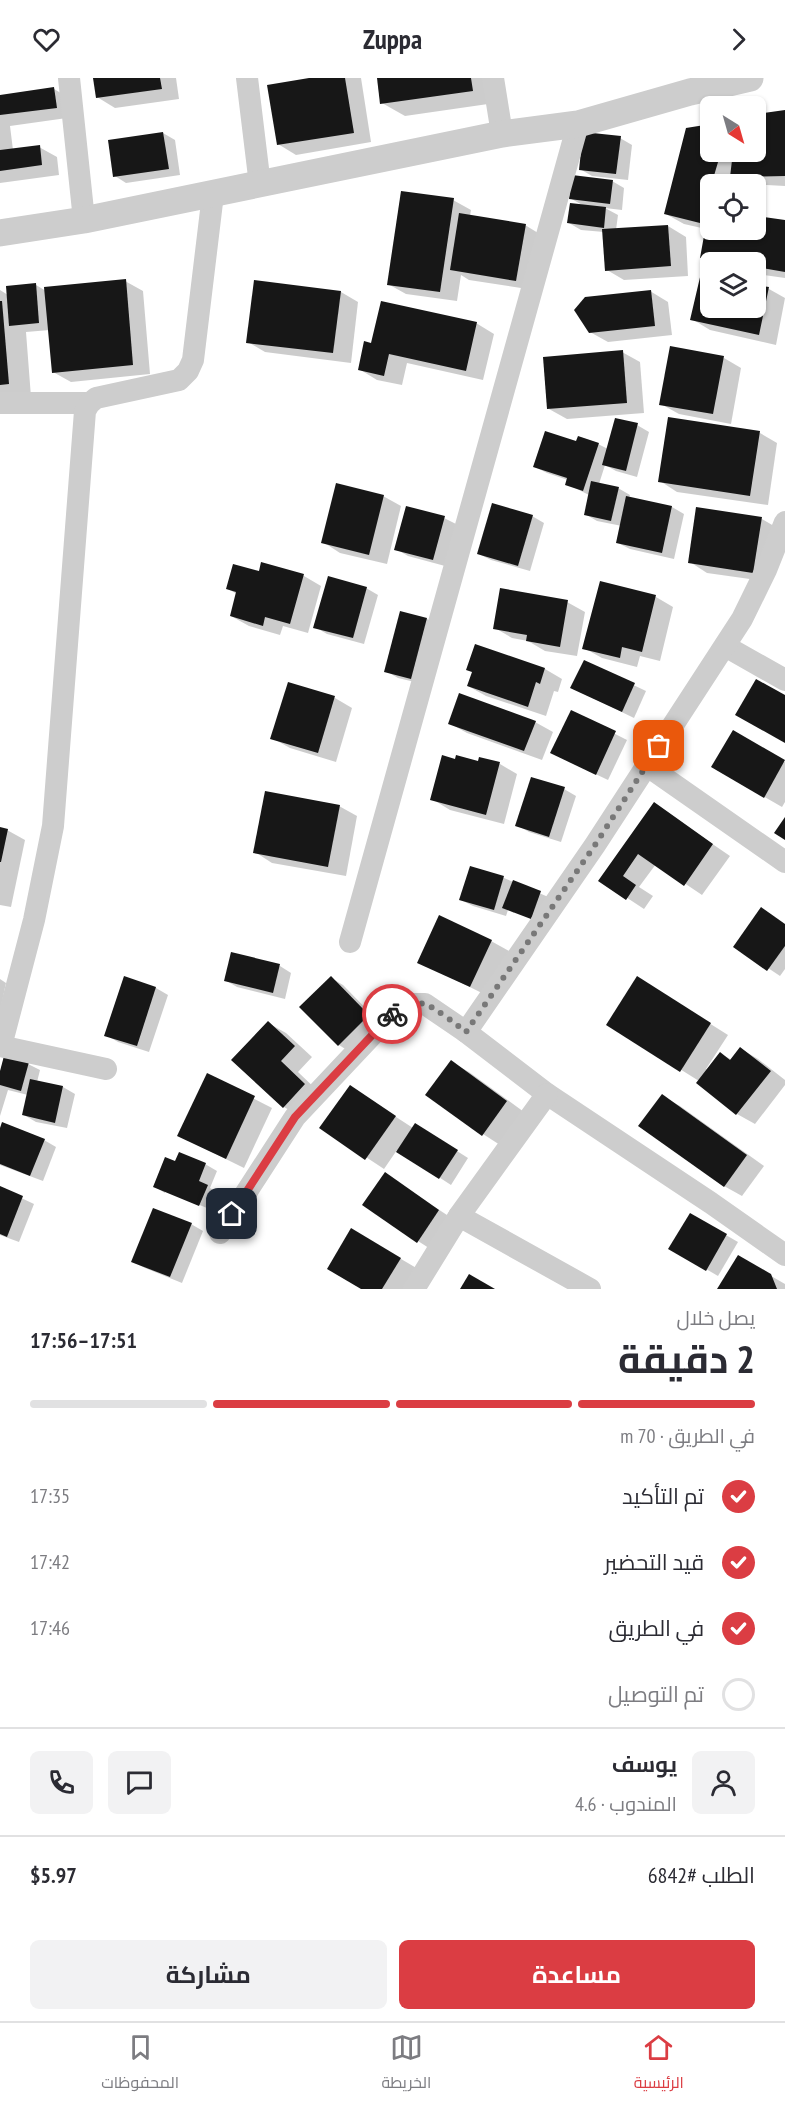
<!DOCTYPE html>
<html lang="ar">
<meta charset="utf-8">
<style>
:root{--surface:#fff;--page:#f2f2f3;--text:#2b2b33;--muted:#7c7c81;--line:#e1e1e2;--accent:#db3d43}
body{margin:0;font-family:"PT Sans Narrow",Cairo,sans-serif;background:var(--page);color:var(--text);direction:rtl;height:100vh;display:flex;flex-direction:column;font-size:22px;white-space:nowrap}
*{box-sizing:border-box;margin:0}
p{font-size:20px;color:var(--muted)}
.icon{flex:none;width:33px;height:33px;fill:none;stroke:currentColor;stroke-width:2;stroke-linecap:round;stroke-linejoin:round}
.map{position:relative;height:1211px;overflow:hidden;direction:ltr}
.details{display:flex;flex-direction:column;background:var(--surface);flex:1}
.details>*{flex:none}
.needle{width:39px;rotate:143deg}
.tools{position:absolute;left:700px;top:18px;display:grid;gap:12px}
.tools a{display:grid;place-items:center;width:66px;height:66px;border-radius:9px;background:var(--surface);box-shadow:0 2px 4px #0004;font-size:30px}
.pin{position:absolute;display:grid;place-items:center;width:51px;height:51px;color:#fff;margin:-26px;border-radius:12px;box-shadow:0 3px 9px #0006}
.courier{position:absolute;display:grid;place-items:center;width:60px;height:60px;margin:-30px;border:4px solid #db3d43;border-radius:50%;background:#fff;color:#222;box-shadow:0 2px 8px #0007}
.headline em{font-style:normal;font-weight:700}
.headline div{display:flex;flex-direction:column-reverse}
.headline{display:flex;align-items:center;justify-content:space-between;height:102px;padding:0 30px}
h1{font-size:39px;font-weight:700;line-height:45px}
.bar{display:grid;grid-template-columns:repeat(4,1fr);gap:9px 6px;align-content:center;height:72px;padding:0 30px}
.bar i{height:8px;border-radius:4px;background:var(--line)}
.bar .selected{background:var(--accent)}
.bar p{grid-column:span 4}
.line{display:flex;align-items:center;gap:15px;padding:0 30px;border-top:2px solid var(--line)}
.line div{flex:1}
.round{display:grid;place-items:center;flex:none;width:63px;height:63px;border-radius:9px;background:var(--page)}
ol{padding:0 30px;list-style:none}
li{display:flex;align-items:center;gap:18px;height:66px}
li p{margin-inline-start:auto}
li .icon{padding:6px;border-radius:50%;background:var(--accent);color:#fff;stroke-width:4}
li:last-child{color:var(--muted)}
li i{width:33px;height:33px;border:3px solid var(--line);border-radius:50%}
.button{display:flex;gap:12px;margin-top:auto;padding:12px 30px}
.button a{flex:1;height:69px;border-radius:9px;background:var(--accent);color:#fff;font-size:24px;font-weight:700;line-height:69px;text-align:center}
.button a+a{background:var(--page);color:var(--text)}
header{display:flex;justify-content:space-between;align-items:center;height:78px;padding:0 30px;background:var(--surface);font-size:27px;font-weight:700}
.menu{display:flex;justify-content:space-around;align-items:center;height:84px;border-top:2px solid var(--line);background:var(--surface);font-size:16px;color:var(--muted)}
.menu a{display:grid;justify-items:center;gap:3px}
.menu .selected{color:var(--accent)}
.map>svg:first-child{display:block}
.shadow{fill:#0003}
.building{fill:#171717}
.lines{fill:none;stroke-linecap:round;stroke-linejoin:round}
.minor{stroke:#cdcdcd;stroke-width:22}
.tertiary{stroke:#cdcdcd;stroke-width:27}
.done{stroke:#787878;stroke-width:6;stroke-dasharray:0 10.8}
.route{stroke:#db3d43;stroke-width:8}
</style>
<header><svg class="icon" aria-label="forward" viewBox="0 0 24 24"><path d="M9 5l7 7-7 7"/></svg>Zuppa<svg class="icon" aria-label="heart" viewBox="0 0 24 24"><path d="M12 20l-8-8c-3-5 5-10 8-4 3-6 11-1 8 4z"/></svg></header>
<div class="map">
<svg width="785" height="1211" viewBox="0 0 785 1211">
<rect width="100%" height="100%" fill="#fff"/>
<g class="shadow">
<path d="M95 0H176L179 21 115 30 97 19Z"/>
<path d="M318 0H361L371 64 296 77 278 66Z"/>
<path d="M378 0H492L495 25 405 38 382 25Z"/>
<path d="M54 11 71 21 74 39 10 48 13 72 39 69 57 79 59 97 0 105V18Z"/>
<path d="M785 34V108L747 106 734 99 732 106H711V152H756V139L785 144V200L756 196V184L711 185 702 179 706 151 684 146 666 136 711 47V74H756V37Z"/>
<path d="M163 55 175 62 180 97 126 105 115 98Z"/>
<path d="M620 60 632 67 628 102 592 98 580 91Z"/>
<path d="M612 103 624 110 622 132 605 130 618 137 616 152 668 148 686 159 688 198 624 202 607 192 604 154 581 152 569 145 584 128 570 120Z"/>
<path d="M453 122 471 132 470 138 525 147 543 158 534 212 469 202 461 197 457 223 406 216 388 206Z"/>
<path d="M711 198V230H756V208L769 211 785 220 776 267 710 252 692 241Z"/>
<path d="M125 203 143 213 150 296 71 304 53 294 50 252 26 254 31 319 0 322V212L8 217 36 207 46 213Z"/>
<path d="M650 213 668 224 672 257 608 264 590 254Z"/>
<path d="M341 214 358 224 351 285 265 274 248 264Z"/>
<path d="M476 245 494 256 483 302 407 285 402 307 377 302 359 291 373 267Z"/>
<path d="M622 274 640 284 644 335 567 341 549 331Z"/>
<path d="M724 280 741 290 731 346 679 336 661 326Z"/>
<path d="M637 347 649 354 637 399 616 393 605 387 599 406 618 410 630 417 629 420 672 429 684 436 674 481 630 471 618 465 622 448 597 443 585 436 589 417 567 406 568 402 547 395 535 389 577 365 598 366 608 371Z"/>
<path d="M760 355 777 365 768 427 677 414 660 403Z"/>
<path d="M383 418 401 428 387 486 340 475 323 464Z"/>
<path d="M532 438 544 445 530 493 491 482 479 476Z"/>
<path d="M444 440 456 446 445 488 408 478 396 471Z"/>
<path d="M762 441 779 451 771 504 707 495 690 484Z"/>
<path d="M262 486 304 498 321 508 308 555 283 548 280 557 249 548 231 538 237 516 228 511 260 495Z"/>
<path d="M601 505 656 519 673 529 660 583 640 578 637 589 602 580 584 570Z"/>
<path d="M366 510 378 517 364 566 327 556 315 549Z"/>
<path d="M567 524 585 534 577 578 545 573 528 563 512 560 495 550Z"/>
<path d="M401 535 427 541 439 548 423 606 398 600 386 593Z"/>
<path d="M476 568 545 591 562 601 558 614 554 613 546 638 486 618 468 608 473 594Z"/>
<path d="M585 584 646 613 634 640 572 610Z"/>
<path d="M289 606 335 620 352 630 336 684 290 670 272 660Z"/>
<path d="M572 634 627 662 608 702 564 681Z"/>
<path d="M535 644 553 654 542 682 467 655 449 645Z"/>
<path d="M734 654 785 684V724L782 729 713 689Z"/>
<path d="M480 680 500 686 517 696 504 746 450 732 432 721 457 683 479 685Z"/>
<path d="M564 711 576 718 561 764 529 754 517 747Z"/>
<path d="M654 726 730 778 702 817 656 786 639 809 653 818 644 831 600 802Z"/>
<path d="M339 728 357 738 346 798 272 785 255 774Z"/>
<path d="M0 751 7 752 25 762 11 829 0 827Z"/>
<path d="M471 790 504 800 553 821 538 842 514 833V835L508 832 506 838 473 828 461 822Z"/>
<path d="M785 846V891L780 898 735 868Z"/>
<path d="M491 863 509 873 488 918 419 884Z"/>
<path d="M232 876 280 888 291 895 285 921 237 909 225 902Z"/>
<path d="M125 900 156 910 168 917 149 974 118 964 106 957Z"/>
<path d="M331 900 343 907 380 945 350 974 339 967Z"/>
<path d="M0 901 6 905 0 933Z"/>
<path d="M655 911 728 957 706 991 708 992 721 976 732 982 741 971 758 981 785 1002V1007L755 1046 737 1036 699 1003 608 946Z"/>
<path d="M268 945 286 955 312 979 298 994 322 1017 301 1039 284 1029Z"/>
<path d="M451 984 469 994 524 1034 500 1067 483 1056Z"/>
<path d="M28 986 40 992 37 1004 63 1009 75 1016 67 1050 36 1044 24 1037 28 1017 8 1012 0 1038V999Z"/>
<path d="M208 997 272 1030 244 1090 179 1058Z"/>
<path d="M350 1009 413 1050 427 1054 468 1080 451 1107 397 1072 384 1091 322 1050Z"/>
<path d="M662 1018 680 1028 764 1088 742 1118 724 1108Z"/>
<path d="M0 1054 44 1062 56 1069 43 1103 0 1087Z"/>
<path d="M176 1085 205 1086 217 1093 210 1110 219 1115 211 1134 206 1132 207 1130 165 1113V1115L155 1109Z"/>
<path d="M385 1096 456 1143 435 1174 418 1163Z"/>
<path d="M0 1110 34 1126 19 1164 0 1157Z"/>
<path d="M691 1137 738 1164 718 1198 670 1170Z"/>
<path d="M191 1146 203 1153 182 1205 145 1190 133 1184Z"/>
<path d="M352 1152 418 1191 406 1211H364Z"/>
<path d="M738 1179 785 1206V1211H719Z"/>
</g>
<g class="building">
<path d="M93 0H160L162 11 96 20Z"/>
<path d="M309 0H345L354 55 277 67 267 7Z"/>
<path d="M377 0H471L473 13 380 26Z"/>
<path d="M54 9 57 30 0 37V17Z"/>
<path d="M785 32V98L730 99 733 74H756V36Z"/>
<path d="M711 46V74H721L700 145 664 136 686 50Z"/>
<path d="M163 54 169 91 113 99 108 62Z"/>
<path d="M583 54 621 58 616 96 579 92Z"/>
<path d="M40 67 42 87 0 93V72Z"/>
<path d="M572 97 613 102 610 126 569 121Z"/>
<path d="M401 113 454 120 440 214 387 207Z"/>
<path d="M570 125 606 129 604 150 567 145Z"/>
<path d="M709 130H711V152H756V138L785 142V194L756 189V184H727L700 180Z"/>
<path d="M459 135 526 146 516 203 450 192Z"/>
<path d="M668 147 671 188 605 193 602 151Z"/>
<path d="M701 195 711 197V230H756V207L769 209 759 257 690 242Z"/>
<path d="M126 201 133 287 52 295 44 209Z"/>
<path d="M254 202 341 213 333 275 246 265Z"/>
<path d="M36 205 39 245 9 248 6 208Z"/>
<path d="M651 212 655 248 589 255 574 232 585 219Z"/>
<path d="M0 223H2L9 306 0 307Z"/>
<path d="M381 223 477 244 466 293 389 276 384 298 358 292 364 263 371 265Z"/>
<path d="M670 268 724 278 713 336 659 327Z"/>
<path d="M623 272 627 325 547 331 543 279Z"/>
<path d="M668 339 760 353 750 418 658 404Z"/>
<path d="M615 340 638 345 626 393 602 387Z"/>
<path d="M545 353 576 363 578 358 599 365 583 413 565 407 567 400 533 389Z"/>
<path d="M591 403 619 409 611 443 584 437Z"/>
<path d="M336 405 384 417 369 477 321 465Z"/>
<path d="M626 418 672 428 662 475 616 465Z"/>
<path d="M492 425 533 437 518 488 477 476Z"/>
<path d="M406 428 445 438 433 482 394 472Z"/>
<path d="M696 429 762 439 753 495 688 485Z"/>
<path d="M261 484 304 496 290 546 265 539 263 548 230 538 236 514 226 511 233 486 259 493Z"/>
<path d="M328 498 367 509 353 560 313 550Z"/>
<path d="M600 503 656 517 642 574 622 569 620 580 582 571Z"/>
<path d="M500 510 568 522 560 569 526 563 527 557 493 551Z"/>
<path d="M400 533 427 540 411 601 384 594Z"/>
<path d="M475 566 545 590 540 606 536 604 528 629 467 608 472 594 466 592Z"/>
<path d="M584 582 635 605 622 634 570 610Z"/>
<path d="M756 601 785 617V665L735 637Z"/>
<path d="M288 604 335 618 318 675 270 661Z"/>
<path d="M459 615 536 643 524 673 448 646Z"/>
<path d="M571 632 616 653 596 697 550 675Z"/>
<path d="M733 652 785 682 764 720 711 689Z"/>
<path d="M442 677 455 681 456 677 478 683 479 679 500 684 486 737 430 722Z"/>
<path d="M531 699 565 709 549 759 515 748Z"/>
<path d="M265 713 340 727 328 789 253 775Z"/>
<path d="M654 724 713 766 684 808 638 776 623 798 636 807 626 822 598 803Z"/>
<path d="M785 739V762L774 755Z"/>
<path d="M0 749 8 751 1 784H0Z"/>
<path d="M470 788 504 798 494 832 459 822Z"/>
<path d="M513 802 541 813 531 841 502 830Z"/>
<path d="M761 829 785 846V868L767 893 733 869Z"/>
<path d="M439 837 492 862 470 909 417 885Z"/>
<path d="M231 874 280 886 273 915 224 903Z"/>
<path d="M124 898 156 909 137 968 104 958Z"/>
<path d="M331 898 369 937 338 968 299 929Z"/>
<path d="M637 898 711 945 680 994 606 947Z"/>
<path d="M268 943 295 968 281 983 305 1006 283 1030 231 982Z"/>
<path d="M740 969 771 993 736 1037 696 1005 720 974 730 982Z"/>
<path d="M4 978 29 984 21 1013 0 1007V993Z"/>
<path d="M451 982 507 1023 482 1058 425 1017Z"/>
<path d="M207 995 255 1018 226 1081 177 1058Z"/>
<path d="M30 1001 63 1008 55 1045 22 1037Z"/>
<path d="M350 1007 396 1038 365 1082 319 1050Z"/>
<path d="M662 1016 747 1077 724 1109 638 1048Z"/>
<path d="M2 1044 45 1061 30 1098 0 1086V1050Z"/>
<path d="M415 1045 458 1072 439 1101 396 1074Z"/>
<path d="M179 1074 206 1085 199 1103 208 1107 199 1128 153 1109 165 1079 175 1083Z"/>
<path d="M385 1094 439 1132 417 1165 362 1127Z"/>
<path d="M0 1108 23 1118 7 1159 0 1156Z"/>
<path d="M153 1130 192 1145 170 1199 131 1184Z"/>
<path d="M690 1135 727 1156 706 1193 668 1171Z"/>
<path d="M351 1150 401 1180 382 1211H361L327 1191Z"/>
<path d="M738 1177 771 1196 777 1211H717Z"/>
<path d="M469 1196 495 1211H460Z"/>
</g>
<g class="lines">
<g class="minor">
<path d="M69 0 84 142"/>
<path d="M247 0 260 107"/>
<path d="M493 0 502 56"/>
<path d="M0 325H89"/>
<path d="M725 568 785 602"/>
<path d="M646 687 785 784"/>
<path d="M350 864 578 46"/>
<path d="M466 954 595 767 742 541 766 492 785 444"/>
<path d="M0 968 106 991"/>
<path d="M1 968 34 842 53 748 85 333 89 326 96 320 179 302 188 293 193 282 213 116"/>
<path d="M459 1138 590 1211"/>
<path d="M220 1155 295 1039 391 937 400 930 413 926H425L466 954 547 1016 711 1125 785 1177"/>
<path d="M414 1211 459 1138 547 1016"/>
</g>
<path class="tertiary" d="M0 155 84 142 502 56 578 46 690 14 750 0"/>
</g>
<g class="lines">
<path class="done" d="M392 936C400 929 414 923 425 926 434 929 457 947 466 954L595 767 659 668"/>
<path class="route" d="M232 1136 295 1039 392 936"/>
</g>
</svg>
<div class="tools">
<a><svg class="needle" viewBox="-14 -14 28 28"><path d="M0-13l5 13h-10z" fill="#e53935"/><path d="M0 13l5-13h-10z" fill="#7c7c81"/></svg></a>
<a><svg class="icon" aria-label="locate" viewBox="0 0 24 24"><circle cx="12" cy="12" r="6"/><path d="M12 2v4M12 18v4M2 12h4M18 12h4"/></svg></a>
<a><svg class="icon" aria-label="layers" viewBox="0 0 24 24"><path d="M12 4l9 5-9 5-9-5zM3 14l9 5 9-5"/></svg></a>
</div>
<div class="pin" style="left:659px;top:668px;background:#ea580c"><svg class="icon" aria-label="bag" viewBox="0 0 24 24"><path d="M5 8h14l-1 12H6zM9 8a3 3 0 0 1 6 0"/></svg></div>
<div class="pin" style="left:232px;top:1136px;background:#1f2937"><svg class="icon" aria-label="home" viewBox="0 0 24 24"><path d="M3 11l9-7 9 7M6 9v11h12V9"/></svg></div>
<div class="courier" style="left:392px;top:936px"><svg class="icon" aria-label="bike" viewBox="0 0 24 24"><circle cx="6" cy="16" r="4"/><circle cx="18" cy="16" r="4"/><path d="M6 16l4-8h5l3 8M10 8l3 8H6M13 5h3"/></svg></div>
</div>
<section class="details">
<div class="headline"><div><h1>2 دقيقة</h1><p>يصل خلال</p></div><em>17:51–17:56</em></div>
<div class="bar"><i class="selected"></i><i class="selected"></i><i class="selected"></i><i></i><p>في الطريق · 70 m</p></div>
<ol>
<li><svg class="icon" aria-label="check" viewBox="0 0 24 24"><path d="M5 12l5 5 9-10"/></svg>تم التأكيد<p>17:35</p></li>
<li><svg class="icon" aria-label="check" viewBox="0 0 24 24"><path d="M5 12l5 5 9-10"/></svg>قيد التحضير<p>17:42</p></li>
<li><svg class="icon" aria-label="check" viewBox="0 0 24 24"><path d="M5 12l5 5 9-10"/></svg>في الطريق<p>17:46</p></li>
<li><i></i>تم التوصيل</li>
</ol>
<div class="line" style="height:108px"><a class="round"><svg class="icon" aria-label="person" viewBox="0 0 24 24"><circle cx="12" cy="8" r="4"/><path d="M4 21q1-7 8-7t8 7"/></svg></a><div><b>يوسف</b><p>المندوب · 4.6</p></div><a class="round"><svg class="icon" aria-label="chat" viewBox="0 0 24 24"><path d="M4 5h16v11H9l-5 4z"/></svg></a><a class="round"><svg class="icon" aria-label="phone" viewBox="0 0 24 24"><path d="M5 4h4l2 5-3 2q2 4 5 5l2-3 5 2v4C11 20 4 13 5 4z"/></svg></a></div>
<div class="line" style="height:78px"><div>الطلب #6842</div><b>$5.97</b></div>
<div class="button"><a>مساعدة</a><a>مشاركة</a></div>
</section>
<nav class="menu">
<a class="selected"><svg class="icon" aria-label="home" viewBox="0 0 24 24"><path d="M3 11l9-7 9 7M6 9v11h12V9"/></svg>الرئيسية</a>
<a><svg class="icon" aria-label="map" viewBox="0 0 24 24"><path d="M3 6l6-2 6 2 6-2v14l-6 2-6-2-6 2zM9 4v14M15 6v14"/></svg>الخريطة</a>
<a><svg class="icon" aria-label="saved" viewBox="0 0 24 24"><path d="M7 4h10v16l-5-4-5 4z"/></svg>المحفوظات</a>
</nav>
